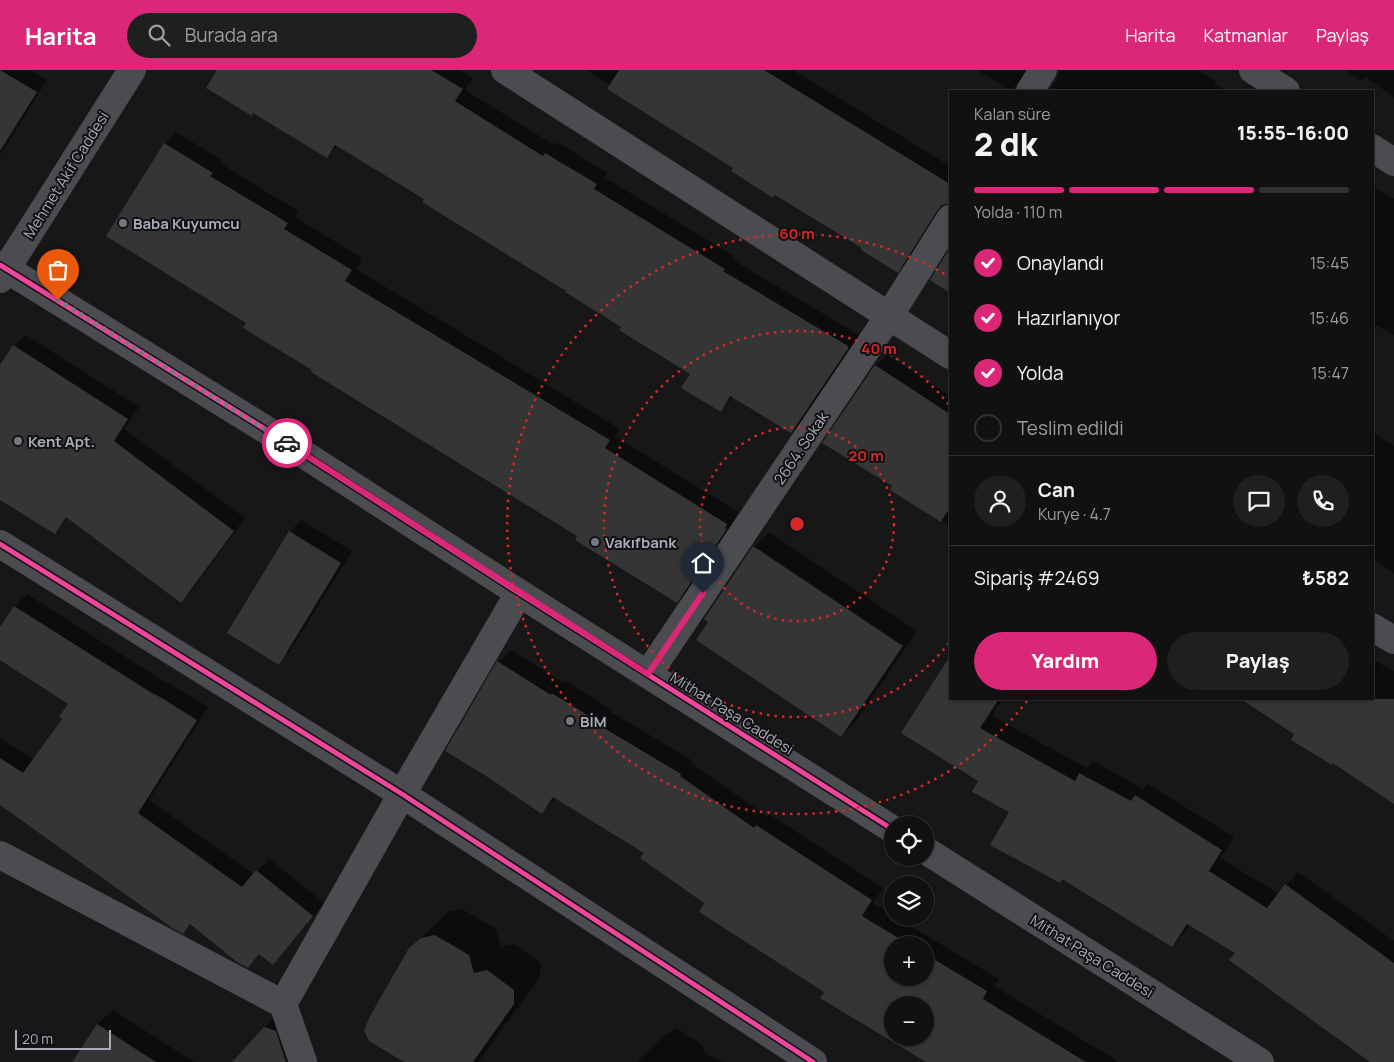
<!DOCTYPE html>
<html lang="tr">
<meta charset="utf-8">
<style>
:root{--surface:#111;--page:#1e1f1f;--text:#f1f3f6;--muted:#9c9d9f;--line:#303131;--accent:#db2777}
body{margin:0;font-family:Manrope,sans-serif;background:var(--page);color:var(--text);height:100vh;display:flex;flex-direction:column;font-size:19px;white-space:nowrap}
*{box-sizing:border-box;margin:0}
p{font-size:16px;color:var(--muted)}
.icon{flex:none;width:28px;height:28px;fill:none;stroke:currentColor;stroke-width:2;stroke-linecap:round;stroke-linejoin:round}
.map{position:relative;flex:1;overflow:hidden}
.drawer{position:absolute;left:949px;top:20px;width:425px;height:610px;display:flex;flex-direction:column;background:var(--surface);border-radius:0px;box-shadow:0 1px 4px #0004,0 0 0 1px var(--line)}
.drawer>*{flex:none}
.controls{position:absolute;left:884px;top:746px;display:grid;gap:10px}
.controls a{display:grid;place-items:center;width:50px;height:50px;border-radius:50%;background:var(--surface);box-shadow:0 1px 4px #0004,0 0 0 1px var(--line);font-size:25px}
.scale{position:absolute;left:15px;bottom:12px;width:96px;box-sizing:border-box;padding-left:5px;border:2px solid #a8adb8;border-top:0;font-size:14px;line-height:18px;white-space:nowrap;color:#a8adb8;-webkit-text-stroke:4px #111113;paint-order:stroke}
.pin{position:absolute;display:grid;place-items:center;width:42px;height:42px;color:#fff;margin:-51px -21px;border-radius:50% 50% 50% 0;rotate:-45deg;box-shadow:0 0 5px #0007}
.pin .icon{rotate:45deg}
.courier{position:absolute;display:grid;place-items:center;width:50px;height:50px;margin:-25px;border:4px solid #db2777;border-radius:50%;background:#fff;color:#222;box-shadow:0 1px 6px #0007}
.head em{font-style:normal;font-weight:800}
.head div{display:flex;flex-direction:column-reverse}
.head{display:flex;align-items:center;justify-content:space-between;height:85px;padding:0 25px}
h1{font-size:32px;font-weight:800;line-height:38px}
.bar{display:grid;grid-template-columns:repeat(4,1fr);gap:8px 5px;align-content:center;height:60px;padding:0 25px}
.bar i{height:6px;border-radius:4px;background:var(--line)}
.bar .on{background:var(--accent)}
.bar p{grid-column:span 4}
.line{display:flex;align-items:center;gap:12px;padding:0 25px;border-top:1px solid var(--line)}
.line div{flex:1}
.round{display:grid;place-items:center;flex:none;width:52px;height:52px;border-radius:26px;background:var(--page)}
ol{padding:0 25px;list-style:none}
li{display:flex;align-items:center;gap:15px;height:55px}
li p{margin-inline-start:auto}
li .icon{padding:5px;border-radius:50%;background:var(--accent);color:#fff;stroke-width:4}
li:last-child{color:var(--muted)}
li i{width:28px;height:28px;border:2px solid var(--line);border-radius:50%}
.primary-button{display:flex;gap:10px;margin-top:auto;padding:10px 25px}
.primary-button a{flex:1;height:58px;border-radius:30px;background:var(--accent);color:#fff;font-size:20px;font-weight:800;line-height:58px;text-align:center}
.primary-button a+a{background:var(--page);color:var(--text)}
header{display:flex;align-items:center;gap:30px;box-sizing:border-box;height:70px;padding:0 25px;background:var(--accent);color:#fff}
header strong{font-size:24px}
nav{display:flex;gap:28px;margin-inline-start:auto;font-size:18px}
.search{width:350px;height:45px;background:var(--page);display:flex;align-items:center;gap:12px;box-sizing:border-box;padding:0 18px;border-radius:28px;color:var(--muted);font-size:19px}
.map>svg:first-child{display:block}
.shadow{fill:#0007;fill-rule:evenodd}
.building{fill:#353536;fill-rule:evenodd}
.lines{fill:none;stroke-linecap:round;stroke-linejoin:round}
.minor{stroke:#4b4c50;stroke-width:28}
.tertiary{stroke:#4b4c50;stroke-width:28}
.cycleway-casing{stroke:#111113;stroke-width:8}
.cycleway{stroke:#ed469a;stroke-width:5}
.done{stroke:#757880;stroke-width:5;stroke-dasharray:0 9}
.route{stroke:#db2777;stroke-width:6}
.ring{fill:none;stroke:#d62828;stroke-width:2.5;stroke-dasharray:2.5 5}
.poi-dot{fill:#757880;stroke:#111113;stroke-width:2}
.labels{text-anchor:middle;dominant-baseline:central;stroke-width:4;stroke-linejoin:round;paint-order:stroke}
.street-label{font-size:15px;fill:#a8adb8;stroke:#111113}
.poi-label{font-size:15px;font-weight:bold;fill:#a8adb8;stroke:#111113;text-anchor:start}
.centre{fill:#d62828;stroke:#111113;stroke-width:2.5}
.ring-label{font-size:15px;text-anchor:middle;font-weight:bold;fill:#d62828;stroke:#111113;stroke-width:4;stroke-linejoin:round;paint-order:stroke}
</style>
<header>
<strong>Harita</strong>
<div class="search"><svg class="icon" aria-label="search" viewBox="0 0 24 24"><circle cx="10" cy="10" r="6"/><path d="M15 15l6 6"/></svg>Burada ara</div>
<nav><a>Harita</a><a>Katmanlar</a><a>Paylaş</a></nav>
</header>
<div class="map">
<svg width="1394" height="992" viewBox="0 0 1394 992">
<rect width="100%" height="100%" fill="#171717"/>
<g class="shadow">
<path d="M0 0H31L47 10 0 85Z"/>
<path d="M218 0H460L473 8 465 20 554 75 557 72 607 103 604 107 735 187 733 190 859 265V267L802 351 791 362 733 327 721 341 692 304 426 129 338 75 327 86 254 42 252 44Z"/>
<path d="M587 0H793L950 96V132L944 134 909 190 898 201 864 178 735 97Z"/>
<path d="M977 0H1029L1011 21Z"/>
<path d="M1060 0H1198L1216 11 1214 13 1226 21H1049L1057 9Z"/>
<path d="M1346 0H1394V27L1365 7 1361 11Z"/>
<path d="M176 62 223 91 221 94 298 141 295 147 362 188 356 199 620 359 615 366 738 442 736 446 737 447 689 519 677 531 579 465 314 299 248 252 165 74Z"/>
<path d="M1372 116 1394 129V265L1372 253Z"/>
<path d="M26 265 139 337 124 359 245 448 192 520 181 531 89 421 0 429V297L14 276Z"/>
<path d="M887 285 950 326V456L892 419 894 416 876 296Z"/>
<path d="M1372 362 1394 376V503L1374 489 1372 490Z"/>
<path d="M301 450 352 481 290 581 278 593 290 462Z"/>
<path d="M769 462 917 561 856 651 841 666 754 477Z"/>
<path d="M27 524 168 614 169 613 208 637 149 730 254 804 269 789 324 833 285 881 273 894 260 884 248 896 192 854 183 862 0 733V668L34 690 64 648 70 633 0 588V560L15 536Z"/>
<path d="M511 580 564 613 566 611 612 640 611 642 693 691 691 693 767 746 769 744 883 818 873 833 892 845V848H897L999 909 994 916 1119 992H929L822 928 826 922 706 833 645 782 556 727 542 743 498 592ZM892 875H925V908H892ZM892 935H925V968H892Z"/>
<path d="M950 589V629H1002L992 646 1087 698 1093 691 1143 719 1148 714 1234 767 1220 788 1279 824 1298 802 1394 871V992H1373L1236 882 1190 855 1184 863 1172 876 1010 742 980 710 903 663Z"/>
<path d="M1372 589 1394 601V732L1243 629H1372Z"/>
<path d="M462 839 495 858 501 877 515 874 541 893 540 907 478 992H407L410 879 449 841Z"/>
<path d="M113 940 194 992H74L98 954Z"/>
<path d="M280 942 306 992H234L265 957Z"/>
<path d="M677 958 703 976 705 984 724 992H637L662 967Z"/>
</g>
<g class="building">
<path d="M0 0 37 22 0 81Z"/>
<path d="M217 0H431L463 19 455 31 543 86 545 83 597 114 594 119 725 199 723 201 848 276V279L791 363 730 326 721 342 681 318 690 304 619 260 621 257 565 222 566 221 422 132 424 129 335 75 327 88 253 43 252 46 206 18Z"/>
<path d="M619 0H764L950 114V133L942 135 937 141 898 203 861 180 862 178 775 125 773 128 731 101 733 98 607 19Z"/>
<path d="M164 73 213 103 210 106 288 153 284 159 352 200 345 211 610 370 605 378 727 454 725 458 727 459 677 533 575 470 577 466 311 302 312 300 243 258 246 253 106 166Z"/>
<path d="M950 178V223L930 210Z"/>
<path d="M13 275 128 349 114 371 234 461 181 533 66 447 55 464 0 430V295Z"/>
<path d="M875 295 950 344V437L941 452 890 420 892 416 822 373Z"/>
<path d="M289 461 341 493 279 595 227 563Z"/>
<path d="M753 476 903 576 841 667 696 570 708 552 704 549Z"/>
<path d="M14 536 155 625V624L197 650 138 743 242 817 256 800 313 846 273 895 259 884 248 898 237 892 190 854 183 864 174 859 0 735V688L23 703 62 649 59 647 68 634 0 590V557Z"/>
<path d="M950 586V629H999L980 658 1075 711 1079 703 1131 731 1135 725 1222 780 1209 801 1267 838 1285 814 1394 893V992H1370L1229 890 1235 883 1187 854 1172 877 1062 809 1060 813 990 775 1009 742 972 722 978 711 901 663Z"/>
<path d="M497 591 551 625 552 623 600 653 599 655 681 704 680 706 754 758 756 755 872 830 862 846 910 875H892V908H925V884L987 921 983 929 1086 992H926L820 928 824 922 699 842 704 833 640 788 644 783 553 727 542 744 486 706 445 681ZM892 935H925V968H892Z"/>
<path d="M1241 629H1394V734L1333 693 1332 695 1291 670 1294 664Z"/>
<path d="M435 865 469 885 474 903 487 900 514 920V934L473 992H404L369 971 364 961 369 948 409 878 421 868Z"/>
<path d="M97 954 156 992H72Z"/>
<path d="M264 957 276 961 286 992H232Z"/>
</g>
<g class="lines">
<g class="minor">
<path d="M505 0 950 285"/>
<path d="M1253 0 1286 21"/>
<path d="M1030 21 1043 0"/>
<path d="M1372 78 1394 92"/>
<path d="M0 474 402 724 813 992"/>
<path d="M1372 557 1394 570"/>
<path d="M648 604 889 246 950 149"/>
<path d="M0 785 283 934 303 992"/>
<path d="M283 934 402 724 519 523"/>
</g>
<g class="tertiary">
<path d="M0 195 260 356 519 523 892 759"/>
<path d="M0 209 132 0"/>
<path d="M925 780 1260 992"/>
</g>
<g class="cycleway-casing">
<g id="cycleway">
<path d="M0 195 260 356 519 523 892 759"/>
<path d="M0 474 402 724 813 992"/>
</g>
</g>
<use href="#cycleway" class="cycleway"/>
</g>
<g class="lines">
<path class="done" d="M58 230 287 373"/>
<path class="route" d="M287 373 648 604 703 523"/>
</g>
<g class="ring">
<circle cx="797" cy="454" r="97"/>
<path d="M949 573A193 193 0 1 1 949 335"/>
<path d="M1027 631A290 290 0 1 1 949 207"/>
</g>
<g class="poi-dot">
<circle cx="123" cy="153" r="5"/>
<circle cx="18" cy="371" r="5"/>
<circle cx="595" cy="472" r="5"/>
<circle cx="570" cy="651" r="5"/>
</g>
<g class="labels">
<g class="street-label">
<text transform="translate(66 105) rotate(-58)">Mehmet Akif Caddesi</text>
<text transform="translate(801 378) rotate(-56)">2664. Sokak</text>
<text transform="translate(732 643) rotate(32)">Mithat Paşa Caddesi</text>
<text transform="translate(1092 886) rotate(32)">Mithat Paşa Caddesi</text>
</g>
<g class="poi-label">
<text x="133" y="153">Baba Kuyumcu</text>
<text x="28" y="371">Kent Apt.</text>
<text x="605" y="472">Vakıfbank</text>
<text x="580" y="651">BİM</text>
</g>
</g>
<circle cx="797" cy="454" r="8" class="centre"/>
<g class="ring-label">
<text x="797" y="169">60 m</text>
<text x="879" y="284">40 m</text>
<text x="866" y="391">20 m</text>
</g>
</svg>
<div class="controls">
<a><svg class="icon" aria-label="locate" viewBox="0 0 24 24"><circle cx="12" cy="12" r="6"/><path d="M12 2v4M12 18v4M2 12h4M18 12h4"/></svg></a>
<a><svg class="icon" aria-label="layers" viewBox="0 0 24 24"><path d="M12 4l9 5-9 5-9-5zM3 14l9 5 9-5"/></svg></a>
<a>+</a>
<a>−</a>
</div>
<div class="scale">20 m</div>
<div class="pin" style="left:58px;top:230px;background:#ea580c"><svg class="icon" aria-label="bag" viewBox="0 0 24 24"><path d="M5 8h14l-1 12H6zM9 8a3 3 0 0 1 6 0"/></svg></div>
<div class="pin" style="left:703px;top:523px;background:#1f2937"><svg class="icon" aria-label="home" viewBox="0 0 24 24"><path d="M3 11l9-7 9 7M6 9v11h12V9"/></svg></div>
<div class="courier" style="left:287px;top:373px"><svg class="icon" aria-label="car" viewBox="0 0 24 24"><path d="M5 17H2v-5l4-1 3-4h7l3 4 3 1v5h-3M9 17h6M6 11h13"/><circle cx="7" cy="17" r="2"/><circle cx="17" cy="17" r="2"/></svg></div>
<section class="drawer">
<div class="head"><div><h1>2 dk</h1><p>Kalan süre</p></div><em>15:55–16:00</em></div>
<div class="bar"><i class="on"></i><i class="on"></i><i class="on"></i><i></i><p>Yolda · 110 m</p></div>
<ol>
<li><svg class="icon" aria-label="check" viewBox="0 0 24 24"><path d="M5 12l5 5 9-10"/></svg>Onaylandı<p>15:45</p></li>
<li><svg class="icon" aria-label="check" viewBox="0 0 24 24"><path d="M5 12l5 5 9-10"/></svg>Hazırlanıyor<p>15:46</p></li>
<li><svg class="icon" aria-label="check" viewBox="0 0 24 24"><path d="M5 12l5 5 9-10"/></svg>Yolda<p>15:47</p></li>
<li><i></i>Teslim edildi</li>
</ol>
<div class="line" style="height:90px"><a class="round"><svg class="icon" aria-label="person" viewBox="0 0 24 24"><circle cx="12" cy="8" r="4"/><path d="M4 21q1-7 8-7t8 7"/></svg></a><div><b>Can</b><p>Kurye · 4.7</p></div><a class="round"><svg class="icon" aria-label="chat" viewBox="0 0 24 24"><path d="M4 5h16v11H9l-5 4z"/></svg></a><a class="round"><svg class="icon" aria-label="phone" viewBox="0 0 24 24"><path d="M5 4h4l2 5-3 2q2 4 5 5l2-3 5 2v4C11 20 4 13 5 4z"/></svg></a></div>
<div class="line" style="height:65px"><div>Sipariş #2469</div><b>₺582</b></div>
<div class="primary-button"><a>Yardım</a><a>Paylaş</a></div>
</section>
</div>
